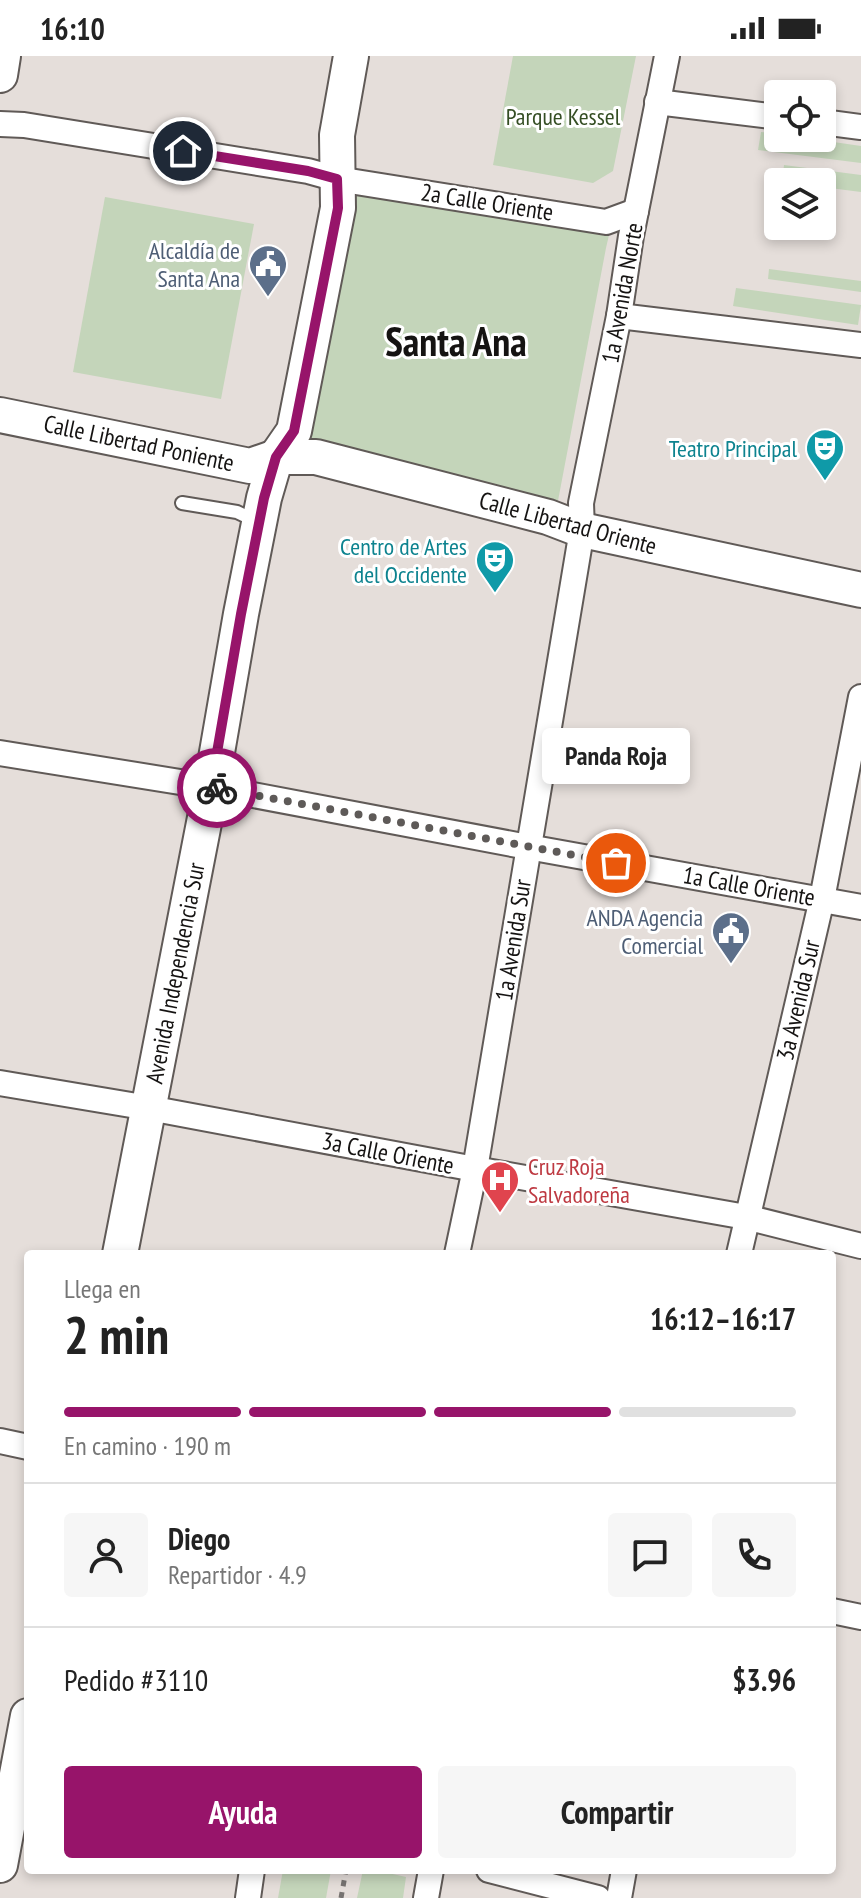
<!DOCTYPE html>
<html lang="es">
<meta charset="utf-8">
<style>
:root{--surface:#fff;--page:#f6f6f6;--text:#222;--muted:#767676;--line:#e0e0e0;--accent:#97146a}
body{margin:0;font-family:"PT Sans Narrow",sans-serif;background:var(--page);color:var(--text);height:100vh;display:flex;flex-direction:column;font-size:30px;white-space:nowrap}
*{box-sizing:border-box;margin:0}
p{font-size:26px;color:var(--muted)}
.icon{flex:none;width:44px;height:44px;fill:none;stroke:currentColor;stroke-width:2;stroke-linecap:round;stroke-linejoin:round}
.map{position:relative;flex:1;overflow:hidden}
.sheet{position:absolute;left:24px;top:1194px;width:812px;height:624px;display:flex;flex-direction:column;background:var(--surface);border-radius:8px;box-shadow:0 4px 12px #0003}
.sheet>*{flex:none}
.controls{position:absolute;left:764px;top:24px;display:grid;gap:16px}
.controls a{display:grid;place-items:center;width:72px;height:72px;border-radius:8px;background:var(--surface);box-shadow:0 4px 12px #0003;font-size:40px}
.pin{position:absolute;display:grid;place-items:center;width:68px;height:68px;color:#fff;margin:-34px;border:4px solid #fff;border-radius:50%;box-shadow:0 2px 8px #0007}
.courier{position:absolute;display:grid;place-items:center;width:80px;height:80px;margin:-40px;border:6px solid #97146a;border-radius:50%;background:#fff;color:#222;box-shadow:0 2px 10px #0007}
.bubble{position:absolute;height:56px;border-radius:8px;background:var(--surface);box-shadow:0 4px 12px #0003;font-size:26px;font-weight:800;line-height:56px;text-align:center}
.overview em{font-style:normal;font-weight:800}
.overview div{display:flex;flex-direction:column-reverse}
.overview{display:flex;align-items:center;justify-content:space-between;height:136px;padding:0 40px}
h1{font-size:52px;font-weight:800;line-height:60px}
.bar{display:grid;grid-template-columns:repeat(4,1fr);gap:12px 8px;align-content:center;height:96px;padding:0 40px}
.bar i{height:10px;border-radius:6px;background:var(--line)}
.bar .active{background:var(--accent)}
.bar p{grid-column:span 4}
.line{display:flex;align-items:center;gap:20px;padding:0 40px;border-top:2px solid var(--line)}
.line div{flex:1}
.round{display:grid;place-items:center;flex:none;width:84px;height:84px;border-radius:8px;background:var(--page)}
.action{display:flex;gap:16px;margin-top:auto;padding:16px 40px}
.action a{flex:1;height:92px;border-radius:8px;background:var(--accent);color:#fff;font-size:32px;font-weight:800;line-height:92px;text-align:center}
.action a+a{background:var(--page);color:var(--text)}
.status{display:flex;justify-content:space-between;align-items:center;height:56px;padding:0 40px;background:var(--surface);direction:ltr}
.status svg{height:22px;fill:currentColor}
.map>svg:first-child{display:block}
.green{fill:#c4d5ba}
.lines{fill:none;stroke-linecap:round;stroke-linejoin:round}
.lane-casing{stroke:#605a57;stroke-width:16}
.street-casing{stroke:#605a57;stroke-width:28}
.secondary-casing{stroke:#605a57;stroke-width:38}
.path{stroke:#777371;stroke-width:5;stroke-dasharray:6 6;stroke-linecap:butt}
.lane{stroke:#fff;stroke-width:12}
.street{stroke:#fff;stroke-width:24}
.secondary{stroke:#fff;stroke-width:34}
.done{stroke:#5e5a58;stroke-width:8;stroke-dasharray:0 14.4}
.route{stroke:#97146a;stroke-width:10}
.labels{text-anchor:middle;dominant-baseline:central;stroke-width:6;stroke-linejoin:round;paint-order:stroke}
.park-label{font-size:24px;fill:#354e24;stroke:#fff}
.street-label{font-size:24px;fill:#151312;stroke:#fff}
.service-label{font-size:24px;fill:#4e5e75;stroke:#fff;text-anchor:end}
.culture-label{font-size:24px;fill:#0d838f;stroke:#fff;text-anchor:end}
.health-label{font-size:24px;fill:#be3a42;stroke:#fff;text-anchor:start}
.town-label{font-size:40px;font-weight:bold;fill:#151312;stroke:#fff}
</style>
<div class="status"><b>16:10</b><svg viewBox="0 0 49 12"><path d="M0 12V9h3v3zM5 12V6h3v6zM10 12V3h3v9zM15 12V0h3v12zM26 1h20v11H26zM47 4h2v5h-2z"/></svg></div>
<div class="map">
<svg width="861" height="1842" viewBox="0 0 861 1842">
<rect width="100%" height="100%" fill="#e5deda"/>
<g class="green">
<path d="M513 0H636L613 115 593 127 493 109Z"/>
<path d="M761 76 778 78V82H806L861 90V107L758 94Z"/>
<path d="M784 109 861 119V136L822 131V126L782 125Z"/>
<path d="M359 137 607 175 609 179 606 192 557 450 317 390 310 379 353 150 356 140Z"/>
<path d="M105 141 254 168 221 343 73 316Z"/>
<path d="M769 213 861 225V236L768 223Z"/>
<path d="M736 232 861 249 858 269 733 250Z"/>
<path d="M283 1814H331L326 1842H278Z"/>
<path d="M363 1814H375L406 1821 403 1842H357Z"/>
</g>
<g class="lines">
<g class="lane-casing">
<path id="lane" d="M182 447 237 456 256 465"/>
</g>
<g class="street-casing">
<g id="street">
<path d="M657 46 778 61"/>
<path d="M822 66 861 71"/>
<path d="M0 68 24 69 308 115 337 123 606 166 636 155"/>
<path d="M619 260 861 289"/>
<path d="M0 697 211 731 528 791 861 851"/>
<path d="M0 1027 149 1052 475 1113 746 1161 861 1190"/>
<path d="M457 1198 475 1113 582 474 581 447 619 260 631 180 667 0"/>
<path d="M739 1198 822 843 861 641"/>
<path d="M0 1385 28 1391"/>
<path d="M832 1555 861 1561"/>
<path d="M489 1814 598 1842"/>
<path d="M248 1842 252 1814"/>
<path d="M426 1842 431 1814"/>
<path d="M619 1842 624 1814"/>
</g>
</g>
<g class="secondary-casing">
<g id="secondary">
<path d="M0 19 3 0"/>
<path d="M0 359 250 410 276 401H316L548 461 582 474 861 534"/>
<path d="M120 1198 211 731 241 558 264 442 276 401 294 375 338 152 337 79 351 0"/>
<path d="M0 1809 28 1660"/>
</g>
</g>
<path class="path" d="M341 1842 346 1814"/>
<use href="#lane" class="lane"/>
<use href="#street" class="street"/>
<use href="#secondary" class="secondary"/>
</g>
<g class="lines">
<path class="done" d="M217 732 616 807"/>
<path class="route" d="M183 95 308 115 337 123 338 152 294 375 276 401 264 442 241 558 211 731 217 732"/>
</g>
<defs>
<g id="civic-pin" transform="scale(2)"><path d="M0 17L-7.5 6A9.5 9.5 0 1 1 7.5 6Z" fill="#5c6f8a" stroke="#fff"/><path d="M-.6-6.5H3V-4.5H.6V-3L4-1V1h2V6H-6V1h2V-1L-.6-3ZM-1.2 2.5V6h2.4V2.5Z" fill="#fff"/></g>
<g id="theatre-pin" transform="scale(2)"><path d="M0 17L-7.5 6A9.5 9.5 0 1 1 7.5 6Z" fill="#0f9aa8" stroke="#fff"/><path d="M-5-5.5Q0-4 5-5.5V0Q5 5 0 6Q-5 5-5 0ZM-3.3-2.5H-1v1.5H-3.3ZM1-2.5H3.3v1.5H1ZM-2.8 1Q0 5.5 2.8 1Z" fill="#fff"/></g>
<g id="hospital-pin" transform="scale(2)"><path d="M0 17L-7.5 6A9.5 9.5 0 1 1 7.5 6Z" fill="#e0444e" stroke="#fff"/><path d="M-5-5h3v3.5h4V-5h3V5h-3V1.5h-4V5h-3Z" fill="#fff"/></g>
</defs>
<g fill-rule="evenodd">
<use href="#civic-pin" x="268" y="208"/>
<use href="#theatre-pin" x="825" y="392"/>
<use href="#theatre-pin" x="495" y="504"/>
<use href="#civic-pin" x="731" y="875"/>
<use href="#hospital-pin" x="500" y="1124"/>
</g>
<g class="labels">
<g class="park-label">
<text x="563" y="60">Parque Kessel</text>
</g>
<g class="street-label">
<text transform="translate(487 146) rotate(9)">2a Calle Oriente</text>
<text transform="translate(622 237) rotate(-80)">1a Avenida Norte</text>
<text transform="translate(139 387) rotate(12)">Calle Libertad Poniente</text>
<text transform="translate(568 467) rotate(15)">Calle Libertad Oriente</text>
<text transform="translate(749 830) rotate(10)">1a Calle Oriente</text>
<text transform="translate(513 884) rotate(-81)">1a Avenida Sur</text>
<text transform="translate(175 917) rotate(-79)">Avenida Independencia Sur</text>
<text transform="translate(798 944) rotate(-77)">3a Avenida Sur</text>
<text transform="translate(388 1097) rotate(11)">3a Calle Oriente</text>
</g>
<g class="service-label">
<text x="240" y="194">Alcaldía de<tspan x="240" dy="28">Santa Ana</tspan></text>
<text x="703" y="861">ANDA Agencia<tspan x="703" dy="28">Comercial</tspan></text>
</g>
<g class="culture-label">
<text x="797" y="392">Teatro Principal</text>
<text x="467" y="490">Centro de Artes<tspan x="467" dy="28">del Occidente</tspan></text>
</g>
<g class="health-label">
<text x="528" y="1110">Cruz Roja<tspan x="528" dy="28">Salvadoreña</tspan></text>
</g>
<g class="town-label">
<text x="456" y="285">Santa Ana</text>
</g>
</g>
</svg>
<div class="controls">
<a><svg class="icon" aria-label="locate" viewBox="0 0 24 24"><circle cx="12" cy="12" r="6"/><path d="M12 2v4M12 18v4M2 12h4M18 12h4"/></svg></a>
<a><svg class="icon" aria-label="layers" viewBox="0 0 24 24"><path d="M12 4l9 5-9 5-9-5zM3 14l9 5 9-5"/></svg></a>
</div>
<div class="pin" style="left:616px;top:807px;background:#ea580c"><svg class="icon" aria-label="bag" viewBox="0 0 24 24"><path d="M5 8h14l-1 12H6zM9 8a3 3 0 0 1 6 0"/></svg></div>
<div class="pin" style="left:183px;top:95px;background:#1f2937"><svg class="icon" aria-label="home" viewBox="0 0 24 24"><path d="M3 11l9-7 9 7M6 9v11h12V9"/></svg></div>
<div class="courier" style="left:217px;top:732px"><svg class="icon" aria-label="bike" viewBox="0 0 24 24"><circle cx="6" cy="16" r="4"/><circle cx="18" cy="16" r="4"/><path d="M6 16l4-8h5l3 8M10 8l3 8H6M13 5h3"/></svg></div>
<div class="bubble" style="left:542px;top:672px;width:148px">Panda Roja</div>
<section class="sheet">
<div class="overview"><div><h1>2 min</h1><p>Llega en</p></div><em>16:12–16:17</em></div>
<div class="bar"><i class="active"></i><i class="active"></i><i class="active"></i><i></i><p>En camino · 190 m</p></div>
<div class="line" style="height:144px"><a class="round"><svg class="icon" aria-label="person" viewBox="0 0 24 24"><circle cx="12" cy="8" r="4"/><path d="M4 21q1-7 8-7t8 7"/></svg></a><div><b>Diego</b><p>Repartidor · 4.9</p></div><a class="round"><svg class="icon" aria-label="chat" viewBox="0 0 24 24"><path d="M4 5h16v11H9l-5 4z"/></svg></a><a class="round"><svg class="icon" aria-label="phone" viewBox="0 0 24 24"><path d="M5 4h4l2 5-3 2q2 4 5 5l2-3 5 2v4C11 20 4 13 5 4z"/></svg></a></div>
<div class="line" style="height:104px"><div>Pedido #3110</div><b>$3.96</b></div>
<div class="action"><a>Ayuda</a><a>Compartir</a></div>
</section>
</div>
